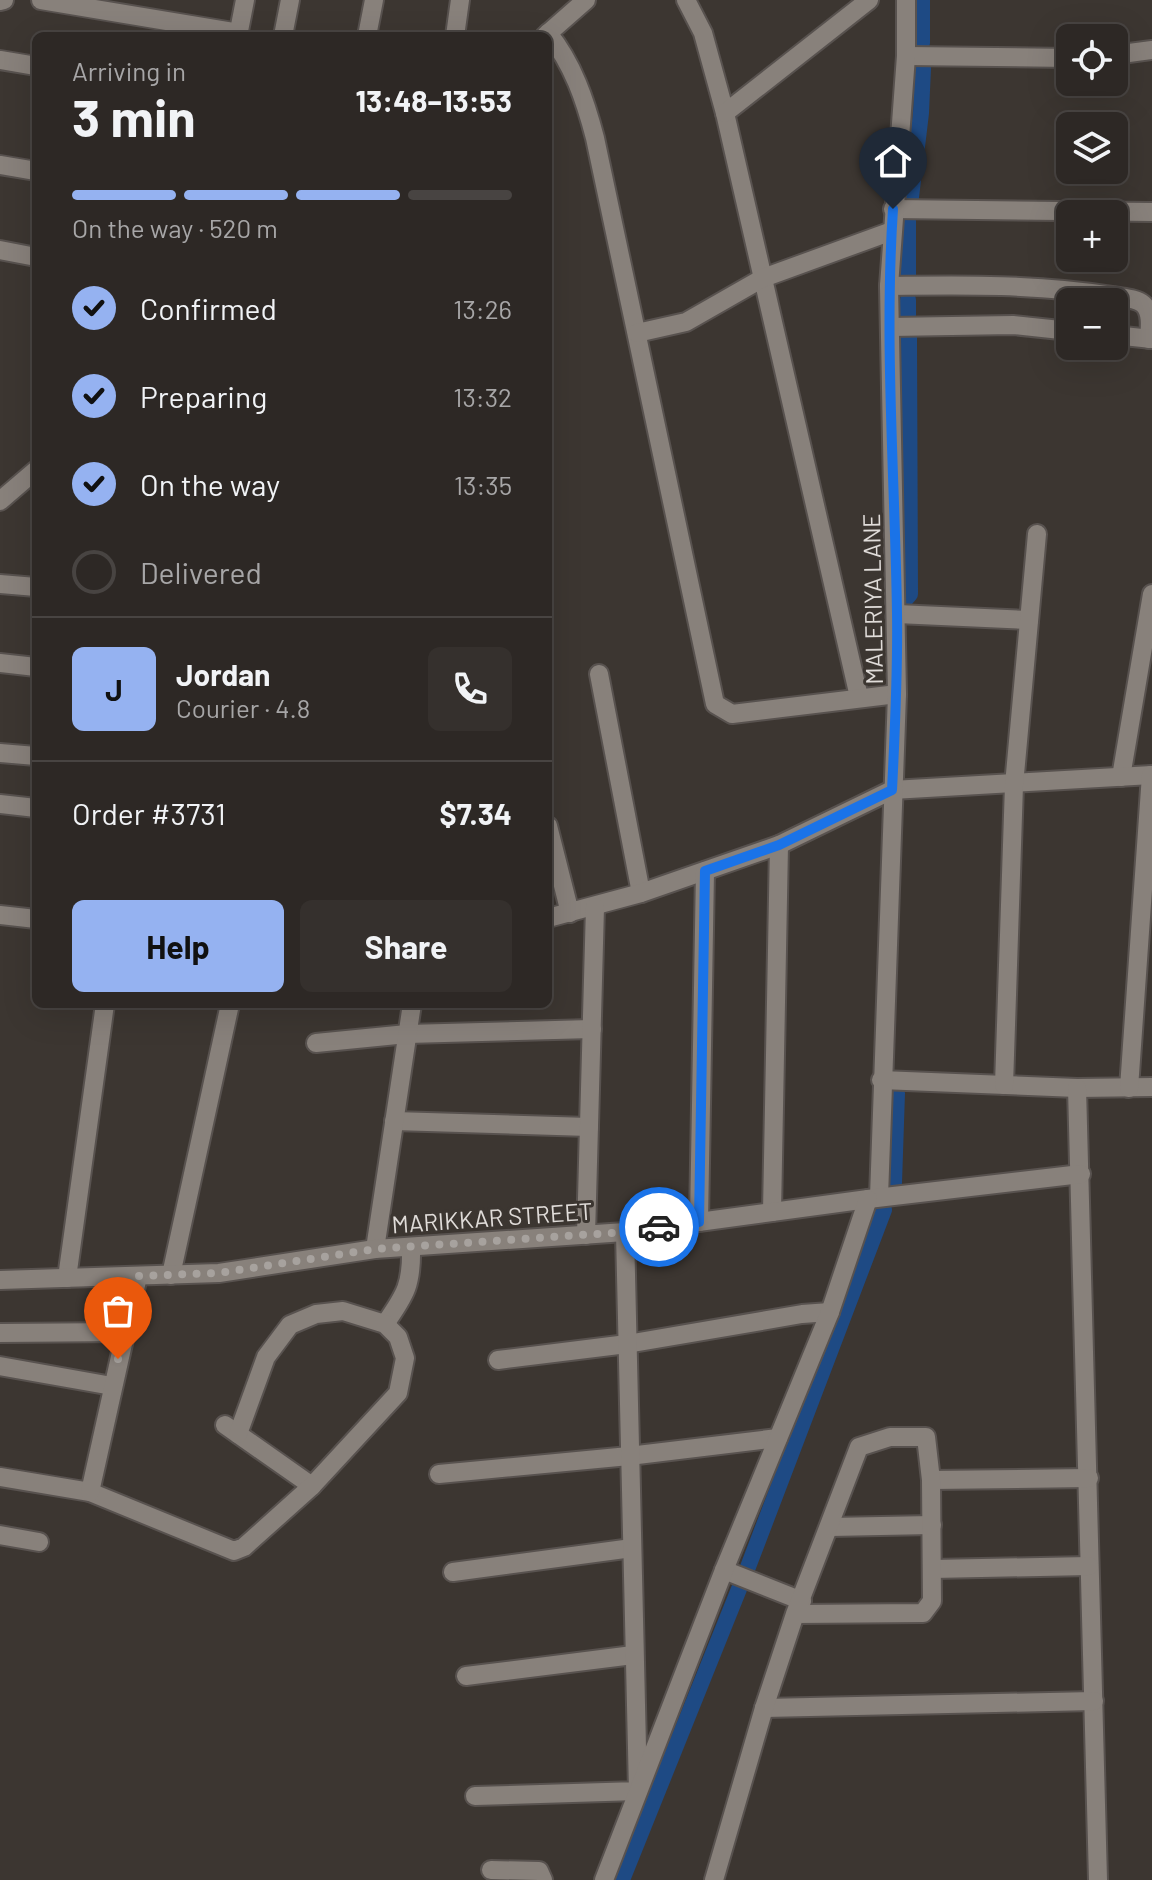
<!DOCTYPE html>
<meta charset="utf-8">
<style>
:root{--surface:#2d2825;--page:#35302d;--text:#f1f3f6;--muted:#a7a6a7;--line:#484442;--accent:#95b2f1}
body{margin:0;font-family:Barlow,sans-serif;background:var(--page);color:var(--text);height:100vh;display:flex;flex-direction:column;font-size:30px;white-space:nowrap}
*{box-sizing:border-box;margin:0}
p{font-size:26px;color:var(--muted)}
.icon{flex:none;width:44px;height:44px;fill:none;stroke:currentColor;stroke-width:2;stroke-linecap:round;stroke-linejoin:round}
.map{position:relative;flex:1;overflow:hidden}
.side{position:absolute;left:32px;top:32px;width:520px;height:976px;display:flex;flex-direction:column;background:var(--surface);border-radius:12px;box-shadow:0 8px 32px #0002,0 0 0 2px var(--line)}
.side>*{flex:none}
.fabs{position:absolute;left:1056px;top:24px;display:grid;gap:16px}
.fabs a{display:grid;place-items:center;width:72px;height:72px;border-radius:12px;background:var(--surface);box-shadow:0 8px 32px #0002,0 0 0 2px var(--line);font-size:40px}
.pin{position:absolute;display:grid;place-items:center;width:68px;height:68px;color:#fff;margin:-82px -34px;border-radius:50% 50% 50% 0;rotate:-45deg;box-shadow:0 0 8px #0007}
.pin .icon{rotate:45deg}
.courier{position:absolute;display:grid;place-items:center;width:80px;height:80px;margin:-40px;border:6px solid #1a73e8;border-radius:50%;background:#fff;color:#222;box-shadow:0 2px 10px #0007}
.head em{font-style:normal;font-weight:700}
.head div{display:flex;flex-direction:column-reverse}
.head{display:flex;align-items:center;justify-content:space-between;height:136px;padding:0 40px}
h1{font-size:52px;font-weight:700;line-height:60px}
.bar{display:grid;grid-template-columns:repeat(4,1fr);gap:12px 8px;align-content:center;height:96px;padding:0 40px}
.bar i{height:10px;border-radius:6px;background:var(--line)}
.bar .on{background:var(--accent)}
.bar p{grid-column:span 4}
.line{display:flex;align-items:center;gap:20px;padding:0 40px;border-top:2px solid var(--line)}
.line div{flex:1}
.round{display:grid;place-items:center;flex:none;width:84px;height:84px;border-radius:12px;background:var(--page)}
ol{padding:0 40px;list-style:none}
li{display:flex;align-items:center;gap:24px;height:88px}
li p{margin-inline-start:auto}
li .icon{padding:8px;border-radius:50%;background:var(--accent);color:#111;stroke-width:4}
li:last-child{color:var(--muted)}
li i{width:44px;height:44px;border:4px solid var(--line);border-radius:50%}
.primary-button{display:flex;gap:16px;margin-top:auto;padding:16px 40px}
.primary-button a{flex:1;height:92px;border-radius:12px;background:var(--accent);color:#111;font-size:32px;font-weight:700;line-height:92px;text-align:center}
.primary-button a+a{background:var(--page);color:var(--text)}
.map>svg:first-child{display:block}
.lines{fill:none;stroke-linecap:round;stroke-linejoin:round}
.canal{stroke:#1e4a84;stroke-width:16}
.minor-casing{stroke:#58524f;stroke-width:22}
.minor{stroke:#88817b;stroke-width:18}
.done{stroke:#a7a29e;stroke-width:8;stroke-dasharray:0 14.4}
.route{stroke:#1a73e8;stroke-width:10}
.labels{text-anchor:middle;dominant-baseline:central;stroke-width:6;stroke-linejoin:round;paint-order:stroke}
.street-label{font-size:24px;fill:#e0dcd9;stroke:#3c3631}
</style>
<div class="map">
<svg width="1152" height="1880" viewBox="0 0 1152 1880">
<rect width="100%" height="100%" fill="#3c3631"/>
<g class="lines">
<g class="canal">
<path d="M922 0V43"/>
<path d="M911 197 921 113 923 68"/>
<path d="M908 275V221"/>
<path d="M908 300V315"/>
<path d="M904 601 910 594 909 338"/>
<path d="M894 1183 897 1093"/>
<path d="M748 1567 884 1210"/>
<path d="M622 1880 739 1589"/>
</g>
<g class="minor-casing">
<g id="minor">
<path d="M41 0 239 33"/>
<path d="M686 0 703 33 725 113 859 697"/>
<path d="M0 1 4 0"/>
<path d="M548 33C573 64 585 100 595 138L715 704 732 714 897 694"/>
<path d="M238 36 245 0"/>
<path d="M283 36 290 0"/>
<path d="M367 36 374 0"/>
<path d="M455 36 460 0"/>
<path d="M545 36 586 0"/>
<path d="M1114 55 1152 50"/>
<path d="M906 56 1070 58"/>
<path d="M0 60 36 66"/>
<path d="M725 113 869 0"/>
<path d="M0 165 36 171"/>
<path d="M893 209 1152 212"/>
<path d="M0 250 36 257"/>
<path d="M889 286C964 285 1039 284 1113 296 1121 298 1136 298 1143 304 1152 312 1150 327 1149 339"/>
<path d="M890 327 1013 325 1070 331"/>
<path d="M637 333 686 322 763 278 892 231"/>
<path d="M1114 335 1152 339"/>
<path d="M0 501 36 470"/>
<path d="M0 584 36 587"/>
<path d="M897 614 1029 620"/>
<path d="M0 663 36 667"/>
<path d="M599 674 641 893"/>
<path d="M0 753 36 756"/>
<path d="M1121 777 1152 594"/>
<path d="M0 804 36 808"/>
<path d="M548 826 570 913"/>
<path d="M0 915 36 919"/>
<path d="M548 918 641 893 779 845 892 790 1152 775"/>
<path d="M316 1043 407 1034 592 1029"/>
<path d="M881 1080 1077 1088 1152 1087"/>
<path d="M1004 1085 1014 785 1037 534"/>
<path d="M1077 1088 1098 1880"/>
<path d="M1129 1088 1151 775"/>
<path d="M394 1121 589 1127"/>
<path d="M879 1197 897 694 889 286 906 56V0"/>
<path d="M772 1212 779 845"/>
<path d="M699 1222 705 871"/>
<path d="M586 1235 595 907"/>
<path d="M375 1249 412 1004"/>
<path d="M171 1275 230 1004"/>
<path d="M67 1278 105 1004"/>
<path d="M0 1280 219 1273 375 1249 625 1232 868 1199 1081 1174"/>
<path d="M385 1324C406 1294 412 1284 411 1247"/>
<path d="M0 1333 124 1332"/>
<path d="M498 1360 627 1344 802 1314 830 1312"/>
<path d="M0 1366 112 1386"/>
<path d="M225 1425 312 1486"/>
<path d="M439 1474 629 1456 778 1438"/>
<path d="M0 1477 90 1492 234 1551 244 1547 312 1486 398 1393 405 1358 398 1337 385 1324 343 1311 316 1314 290 1325 266 1357 238 1434"/>
<path d="M931 1480 1089 1478"/>
<path d="M90 1492 138 1276"/>
<path d="M830 1527 932 1525"/>
<path d="M0 1535 39 1542"/>
<path d="M932 1569 1089 1566"/>
<path d="M724 1570 802 1601"/>
<path d="M453 1572 632 1548"/>
<path d="M466 1676 633 1655"/>
<path d="M764 1708 1094 1701"/>
<path d="M475 1796 638 1791 625 1232"/>
<path d="M491 1870 539 1871 543 1880"/>
<path d="M604 1880 724 1570 830 1312 868 1199"/>
<path d="M714 1880 764 1708 795 1614 859 1447 890 1437H926L931 1480 932 1601 923 1613 795 1614"/>
</g>
</g>
<use href="#minor" class="minor"/>
</g>
<g class="lines">
<path class="done" d="M118 1359 138 1276 219 1273 375 1249 625 1232 659 1227"/>
<path class="route" d="M659 1227 699 1222 705 871 779 845 892 790C895 731 898 672 897 613 895 478 884 343 893 209"/>
</g>
<g class="labels">
<g class="street-label">
<text transform="translate(872 599) rotate(-91)">MALERIYA LANE</text>
<text transform="translate(492 1217) rotate(-4)">MARIKKAR STREET</text>
</g>
</g>
</svg>
<div class="fabs">
<a><svg class="icon" aria-label="locate" viewBox="0 0 24 24"><circle cx="12" cy="12" r="6"/><path d="M12 2v4M12 18v4M2 12h4M18 12h4"/></svg></a>
<a><svg class="icon" aria-label="layers" viewBox="0 0 24 24"><path d="M12 4l9 5-9 5-9-5zM3 14l9 5 9-5"/></svg></a>
<a>+</a>
<a>−</a>
</div>
<div class="pin" style="left:118px;top:1359px;background:#ea580c"><svg class="icon" aria-label="bag" viewBox="0 0 24 24"><path d="M5 8h14l-1 12H6zM9 8a3 3 0 0 1 6 0"/></svg></div>
<div class="pin" style="left:893px;top:209px;background:#1f2937"><svg class="icon" aria-label="home" viewBox="0 0 24 24"><path d="M3 11l9-7 9 7M6 9v11h12V9"/></svg></div>
<div class="courier" style="left:659px;top:1227px"><svg class="icon" aria-label="car" viewBox="0 0 24 24"><path d="M5 17H2v-5l4-1 3-4h7l3 4 3 1v5h-3M9 17h6M6 11h13"/><circle cx="7" cy="17" r="2"/><circle cx="17" cy="17" r="2"/></svg></div>
<section class="side">
<div class="head"><div><h1>3 min</h1><p>Arriving in</p></div><em>13:48–13:53</em></div>
<div class="bar"><i class="on"></i><i class="on"></i><i class="on"></i><i></i><p>On the way · 520 m</p></div>
<ol>
<li><svg class="icon" aria-label="check" viewBox="0 0 24 24"><path d="M5 12l5 5 9-10"/></svg>Confirmed<p>13:26</p></li>
<li><svg class="icon" aria-label="check" viewBox="0 0 24 24"><path d="M5 12l5 5 9-10"/></svg>Preparing<p>13:32</p></li>
<li><svg class="icon" aria-label="check" viewBox="0 0 24 24"><path d="M5 12l5 5 9-10"/></svg>On the way<p>13:35</p></li>
<li><i></i>Delivered</li>
</ol>
<div class="line" style="height:144px"><b class="round" style="background:var(--accent);color:#111">J</b><div><b>Jordan</b><p>Courier · 4.8</p></div><a class="round"><svg class="icon" aria-label="phone" viewBox="0 0 24 24"><path d="M5 4h4l2 5-3 2q2 4 5 5l2-3 5 2v4C11 20 4 13 5 4z"/></svg></a></div>
<div class="line" style="height:104px"><div>Order #3731</div><b>$7.34</b></div>
<div class="primary-button"><a>Help</a><a>Share</a></div>
</section>
</div>
